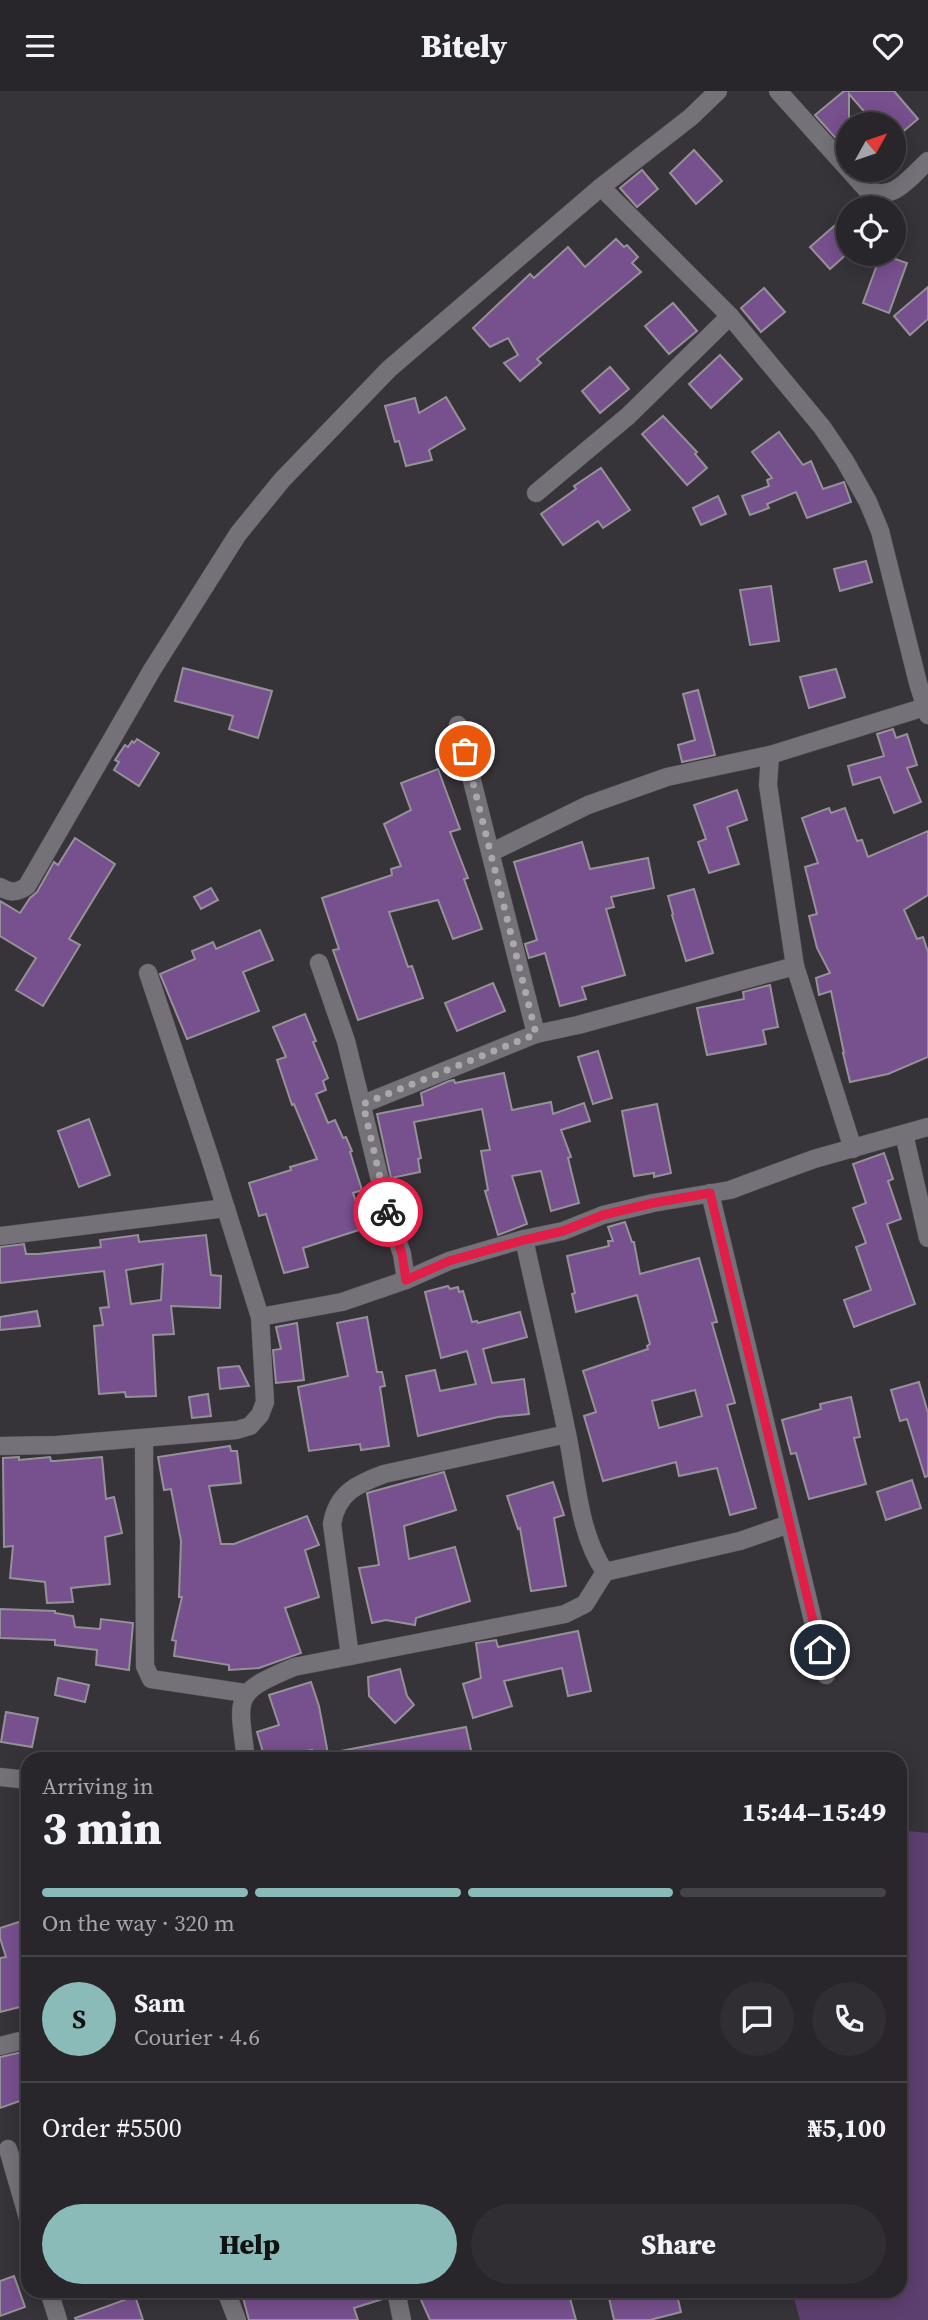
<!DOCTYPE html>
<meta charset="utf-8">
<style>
:root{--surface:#28262b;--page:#302e33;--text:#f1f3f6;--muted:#a5a5a9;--line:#444347;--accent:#8bbbb9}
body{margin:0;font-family:"Source Serif 4",serif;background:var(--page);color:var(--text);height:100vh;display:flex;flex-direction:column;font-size:26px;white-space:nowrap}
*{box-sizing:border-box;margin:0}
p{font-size:23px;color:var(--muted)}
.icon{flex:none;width:38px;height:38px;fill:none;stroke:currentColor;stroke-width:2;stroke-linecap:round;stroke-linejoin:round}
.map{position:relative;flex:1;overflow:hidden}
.side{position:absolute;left:21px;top:1661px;width:886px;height:546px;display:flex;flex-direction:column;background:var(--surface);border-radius:21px;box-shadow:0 4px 18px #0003,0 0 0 2px var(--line)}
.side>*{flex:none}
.needle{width:46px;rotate:50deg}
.buttons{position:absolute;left:836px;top:21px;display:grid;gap:14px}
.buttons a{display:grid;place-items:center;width:70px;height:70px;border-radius:50%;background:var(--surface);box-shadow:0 4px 18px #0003,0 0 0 2px var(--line);font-size:35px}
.pin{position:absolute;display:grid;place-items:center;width:60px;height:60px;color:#fff;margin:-30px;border:4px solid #fff;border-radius:50%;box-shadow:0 2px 7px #0007}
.courier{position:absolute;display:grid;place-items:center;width:70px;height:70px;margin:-35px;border:5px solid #e11d48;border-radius:50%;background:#fff;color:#222;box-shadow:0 2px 9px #0007}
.overview em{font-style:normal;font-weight:800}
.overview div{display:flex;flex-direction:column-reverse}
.overview{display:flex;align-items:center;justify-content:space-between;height:119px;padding:0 21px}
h1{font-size:46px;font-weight:800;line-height:52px}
.bar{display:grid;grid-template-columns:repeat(4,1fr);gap:10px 7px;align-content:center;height:84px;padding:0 21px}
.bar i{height:9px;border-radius:5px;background:var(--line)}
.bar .current{background:var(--accent)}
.bar p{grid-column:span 4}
.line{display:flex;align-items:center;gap:18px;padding:0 21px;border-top:2px solid var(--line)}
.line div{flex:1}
.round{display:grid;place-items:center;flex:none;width:74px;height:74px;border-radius:37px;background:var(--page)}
.primary-button{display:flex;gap:14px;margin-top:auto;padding:14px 21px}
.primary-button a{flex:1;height:80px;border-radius:42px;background:var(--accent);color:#111;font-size:28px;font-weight:800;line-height:80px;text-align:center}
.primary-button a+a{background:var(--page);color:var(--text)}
header{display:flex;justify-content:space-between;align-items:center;height:91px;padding:0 21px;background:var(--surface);font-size:32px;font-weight:800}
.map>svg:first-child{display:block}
.green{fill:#5d3f6f}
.building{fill:#77508e;stroke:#959198;stroke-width:2;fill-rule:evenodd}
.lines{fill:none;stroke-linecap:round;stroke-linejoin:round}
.minor-casing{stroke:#535055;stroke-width:19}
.minor{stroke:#757178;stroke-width:18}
.done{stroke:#aaa8ad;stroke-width:7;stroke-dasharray:0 12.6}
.route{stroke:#e11d48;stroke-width:9}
</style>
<header><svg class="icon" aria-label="menu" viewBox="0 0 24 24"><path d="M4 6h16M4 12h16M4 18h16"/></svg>Bitely<svg class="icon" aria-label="heart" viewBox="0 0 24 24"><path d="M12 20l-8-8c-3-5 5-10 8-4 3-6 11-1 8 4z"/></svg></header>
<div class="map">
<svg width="928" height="2229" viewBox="0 0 928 2229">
<rect width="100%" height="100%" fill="#363339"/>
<path class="green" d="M900 1739 928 1742V2229H800L792 2200H900Z"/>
<g class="building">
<path d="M844 0H894L918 28 894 48V33H875L849 3V62L815 24Z"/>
<path d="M694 59 722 90 696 113 670 82Z"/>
<path d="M642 79 658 98 637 116 620 97Z"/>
<path d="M849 122V161L830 178 810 156Z"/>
<path d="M616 148 624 156 627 154 638 166 632 172 641 181 537 268 541 272 520 290 504 272 518 264 508 247 490 256 473 237 530 183 534 187 568 156 585 176Z"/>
<path d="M881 163 907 172 889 222 863 212Z"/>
<path d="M928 196V228L910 244 894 225Z"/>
<path d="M764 197 785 221 761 241 741 217Z"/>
<path d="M673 212 697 240 669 263 645 235Z"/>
<path d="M720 264 742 288 711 317 689 293Z"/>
<path d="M610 276 629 298 600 322 582 300Z"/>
<path d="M446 306 465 338 429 359 432 369 406 375 399 350 395 351 385 315 415 307 419 322Z"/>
<path d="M663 325 697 361 695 363 707 377 687 394 642 343Z"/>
<path d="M779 341 803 374 811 370 823 398 844 391 851 411 807 427 796 401 767 413 769 417 750 424 742 405 769 395 767 389 772 387 752 361Z"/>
<path d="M601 377 630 419 603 437 598 430 563 454 541 423 576 398 574 395Z"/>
<path d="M718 405 726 423 701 434 693 417Z"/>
<path d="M866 470 872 491 840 500 834 478Z"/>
<path d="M771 495 779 550 750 554 740 499Z"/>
<path d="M183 577 272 600 258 647 229 638 233 625 175 610Z"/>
<path d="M836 578 845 606 809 617 800 586Z"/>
<path d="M698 599 715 664 682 671 678 654 695 649 683 603Z"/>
<path d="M893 638 896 647 907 643 917 674 907 677 921 711 894 722 880 686 853 694 848 675 884 665 877 643Z"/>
<path d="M137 648 159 662 139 695 114 679 119 671 115 669 125 654 128 656 132 650 134 652Z"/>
<path d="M438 678 460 738 450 741 468 787 464 788 482 838 453 848 438 809 389 821 408 876 412 875 423 907 358 929 333 859 339 858 322 807 392 784 391 778 401 775 384 733 411 719 401 692Z"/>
<path d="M737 699 747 729 727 736 739 773 709 782 698 751 706 748 694 714Z"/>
<path d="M829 717 831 722 845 717 857 750 862 749 868 766 928 740V804L904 819 917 848 923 846 928 861V966L888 983 850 991 843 962H844L831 900 819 904 816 887 830 882 817 857 809 825 817 823 805 776 818 772 802 727Z"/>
<path d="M75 747 115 773 69 848 80 854 43 915 16 899 36 867 0 845V810L20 822 30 807 37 801 54 771 58 774Z"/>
<path d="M582 751 590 778 648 767 654 797 611 806 614 816 606 818 625 884 582 896 586 908 560 915 545 862 529 867 525 853 537 849 514 771Z"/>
<path d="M211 797 218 809 201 818 194 806Z"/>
<path d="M694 798 713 862 686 870 672 824 673 823 668 805Z"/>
<path d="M260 839 273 869 243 881 259 920 187 948 160 883 195 868 192 860 213 851 216 858Z"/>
<path d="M493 892 505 920 457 940 445 912Z"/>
<path d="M770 894 778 936 763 939 766 953 707 964 697 917 744 908 743 901Z"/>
<path d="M305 923 316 950 313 951 328 987 323 990 326 999 316 1003 328 1032 335 1029 343 1047 346 1046 352 1060 350 1061 362 1099 353 1102 365 1137 303 1157 308 1176 284 1182 266 1123 259 1125 249 1092 291 1079 290 1076 317 1068 294 1013 292 1014 277 969 286 966 273 936Z"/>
<path d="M598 960 612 1007 593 1013 578 966Z"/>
<path d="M504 982 512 1019 551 1011 553 1023 584 1012 590 1030 561 1039 571 1066 568 1067 579 1112 551 1120 541 1080 512 1085 527 1133 498 1144 485 1100 488 1099 481 1060 490 1059 482 1018 414 1031 421 1067 418 1068 420 1081 391 1087 377 1023 423 1014 421 1002 449 990 454 989 455 992Z"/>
<path d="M657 1013 671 1082 654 1086V1082L634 1085 622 1020Z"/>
<path d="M89 1028 110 1084 79 1096 58 1040Z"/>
<path d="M884 1062 893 1088 888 1090 901 1128 887 1133 915 1213 854 1236 844 1209 871 1199 856 1156 866 1152 853 1117 866 1112 853 1073Z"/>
<path d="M625 1131 632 1151H634L640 1183 699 1167 717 1231 712 1232 735 1312 727 1314 756 1417 730 1424 717 1377 679 1385 676 1371 603 1390 584 1325 596 1321 583 1280 648 1258 647 1255 650 1253 637 1204 576 1221 572 1203 575 1202 567 1165 609 1155 608 1150H613L608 1136ZM695 1299 702 1325 659 1337 652 1310Z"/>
<path d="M138 1144 139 1151 206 1144 211 1184 221 1185 220 1217 171 1215 174 1243 153 1244 156 1305 126 1306 125 1301 99 1303 94 1235 103 1234 100 1217 109 1216 104 1180 0 1192V1156L24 1153 26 1163H38L101 1156 100 1149ZM163 1173 161 1209 131 1213 126 1179Z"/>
<path d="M448 1195 450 1198 458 1196 459 1201 463 1200 472 1231 477 1230 478 1232 520 1221 527 1246 483 1258 492 1292 524 1288 529 1323 498 1326 418 1345 406 1285 435 1279 440 1300 476 1293 467 1260 441 1267 425 1201Z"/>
<path d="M37 1220 40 1235 0 1239V1226Z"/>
<path d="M367 1226 377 1281H382L385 1295 380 1296 389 1355 361 1359 360 1353 309 1360 298 1296 348 1285 337 1232Z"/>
<path d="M297 1232 304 1289 276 1292 273 1259 281 1258 276 1236Z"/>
<path d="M239 1275 249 1295 220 1298 218 1277Z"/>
<path d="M919 1291 928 1322V1385L925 1386 907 1328 900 1330 891 1299Z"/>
<path d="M208 1303 211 1325 192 1327 189 1306Z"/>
<path d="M851 1306 860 1346 854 1347 866 1393 809 1408 796 1362 791 1363 782 1329 821 1318 820 1313Z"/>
<path d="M230 1355 231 1360H237L241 1392 209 1395 221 1453H234L307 1425 319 1454 305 1459 319 1506 285 1517 301 1562 259 1577 229 1579V1574L174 1565 176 1550 172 1549 182 1506H179L181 1450 171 1398 164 1399 158 1366Z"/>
<path d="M50 1366 51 1370H55L102 1366 106 1408 114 1406 122 1442 105 1446 110 1493 71 1497 73 1511 47 1512 45 1491 10 1487 13 1455 4 1456 3 1367 19 1366V1369Z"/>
<path d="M444 1381 456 1419 404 1435 409 1468 455 1456 470 1510 416 1527 415 1534 386 1529 372 1532 359 1477 379 1474 367 1402Z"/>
<path d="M912 1389 921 1417 886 1429 877 1401Z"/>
<path d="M553 1391 564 1424 554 1427 566 1495 531 1500 520 1437 518 1438 507 1405Z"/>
<path d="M0 1518 55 1520V1522L73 1525 75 1536 100 1538 101 1528 133 1532 129 1579 96 1574 97 1559 55 1554V1549L0 1547Z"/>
<path d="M578 1540 591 1600 568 1605 562 1577 504 1590 512 1615 473 1627 463 1593 481 1587 476 1552 496 1549 498 1556Z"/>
<path d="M400 1578 407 1605 414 1614 395 1632 369 1605 368 1586Z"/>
<path d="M58 1587 89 1594 85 1611 55 1604Z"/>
<path d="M311 1591 319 1615 329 1668H314L312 1659 281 1666V1664L265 1668 257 1641 279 1634 269 1604Z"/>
<path d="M6 1621 38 1627 32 1656 1 1651Z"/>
<path d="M466 1636 473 1668H336L335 1661Z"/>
<path d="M28 1828V1914L0 1921V1867L6 1866 0 1847V1837Z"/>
<path d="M27 1960 28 2007 0 2017V1966Z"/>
<path d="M14 2185 25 2216 0 2225V2190Z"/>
<path d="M254 2200H385L386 2207 354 2217 358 2229H249L242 2203Z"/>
<path d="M417 2200H568L576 2229H430Z"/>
<path d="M637 2200H676L681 2221 650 2229H614L609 2207Z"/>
<path d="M135 2205 143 2229H76L75 2227Z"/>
</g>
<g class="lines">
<g class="minor-casing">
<g id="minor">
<path d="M778 0 867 99C894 111 909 87 928 70"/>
<path d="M601 96 730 225 822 336 845 370 868 411 880 440 918 592 928 624"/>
<path d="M536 402 628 325 730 225"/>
<path d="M458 634 536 943"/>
<path d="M492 761 588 714 667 686 770 664"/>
<path d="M0 796C10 802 17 802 27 795L152 579 238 443 282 389 389 278 601 96 691 26 718 0"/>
<path d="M319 872 346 950 389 1126 402 1163 406 1189"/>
<path d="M363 1013 536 943 578 934 795 875"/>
<path d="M904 1043 928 1147"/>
<path d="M853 1058 795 875 768 694 770 664 925 616"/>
<path d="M710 1102 826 1584"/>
<path d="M0 1145 226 1117"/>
<path d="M260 1226 342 1211 406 1189 449 1170 524 1148 563 1140 603 1124 653 1112 730 1099 814 1068 928 1036"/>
<path d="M144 1348 145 1575 151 1588 245 1602"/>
<path d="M0 1355 57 1354 237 1339 250 1335 260 1324 265 1311 260 1226 210 1067 148 882"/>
<path d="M605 1481 740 1450 789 1433"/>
<path d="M350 1565 332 1433C337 1402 357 1393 384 1383L567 1343"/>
<path d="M246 1668C238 1605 232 1602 294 1576L565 1523 585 1513 605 1481C578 1441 577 1389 567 1343 554 1278 538 1213 524 1148"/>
<path d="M0 1686 28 1689"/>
<path d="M0 1955 28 1948"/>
<path d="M8 2058 28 2127"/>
<path d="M49 2200 58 2229"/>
<path d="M226 2200 237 2229"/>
<path d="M396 2200 402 2229"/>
</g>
</g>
<use href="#minor" class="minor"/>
</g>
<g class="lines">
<path class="done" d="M388 1121 363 1013 536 943 465 660"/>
<path class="route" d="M388 1121 402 1163 406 1189 449 1170 524 1149 563 1140 603 1124 653 1112 710 1102 820 1559"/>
</g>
</svg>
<div class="buttons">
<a><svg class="needle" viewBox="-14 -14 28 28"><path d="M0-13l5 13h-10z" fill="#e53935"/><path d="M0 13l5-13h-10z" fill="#a5a5a9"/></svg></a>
<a><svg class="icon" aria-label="locate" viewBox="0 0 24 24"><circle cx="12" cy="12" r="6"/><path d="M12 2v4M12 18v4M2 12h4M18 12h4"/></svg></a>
</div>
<div class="pin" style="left:465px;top:660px;background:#ea580c"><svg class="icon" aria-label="bag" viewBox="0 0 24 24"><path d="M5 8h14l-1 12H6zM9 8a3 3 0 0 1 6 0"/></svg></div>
<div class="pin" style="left:820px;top:1559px;background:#1f2937"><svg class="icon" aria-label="home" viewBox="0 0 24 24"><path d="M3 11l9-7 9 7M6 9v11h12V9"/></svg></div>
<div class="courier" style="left:388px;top:1121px"><svg class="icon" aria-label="bike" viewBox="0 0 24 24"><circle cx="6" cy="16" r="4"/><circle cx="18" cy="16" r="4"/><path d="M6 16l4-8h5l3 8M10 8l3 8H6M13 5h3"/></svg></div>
<section class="side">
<div class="overview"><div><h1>3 min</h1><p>Arriving in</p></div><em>15:44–15:49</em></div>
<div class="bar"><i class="current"></i><i class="current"></i><i class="current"></i><i></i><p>On the way · 320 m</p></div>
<div class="line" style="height:126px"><b class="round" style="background:var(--accent);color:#111">S</b><div><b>Sam</b><p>Courier · 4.6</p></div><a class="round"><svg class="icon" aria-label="chat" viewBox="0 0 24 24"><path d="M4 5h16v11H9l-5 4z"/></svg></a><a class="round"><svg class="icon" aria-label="phone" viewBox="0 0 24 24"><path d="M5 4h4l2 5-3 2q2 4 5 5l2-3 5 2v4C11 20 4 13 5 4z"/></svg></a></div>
<div class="line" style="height:91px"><div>Order #5500</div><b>₦5,100</b></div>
<div class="primary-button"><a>Help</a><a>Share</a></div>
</section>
</div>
